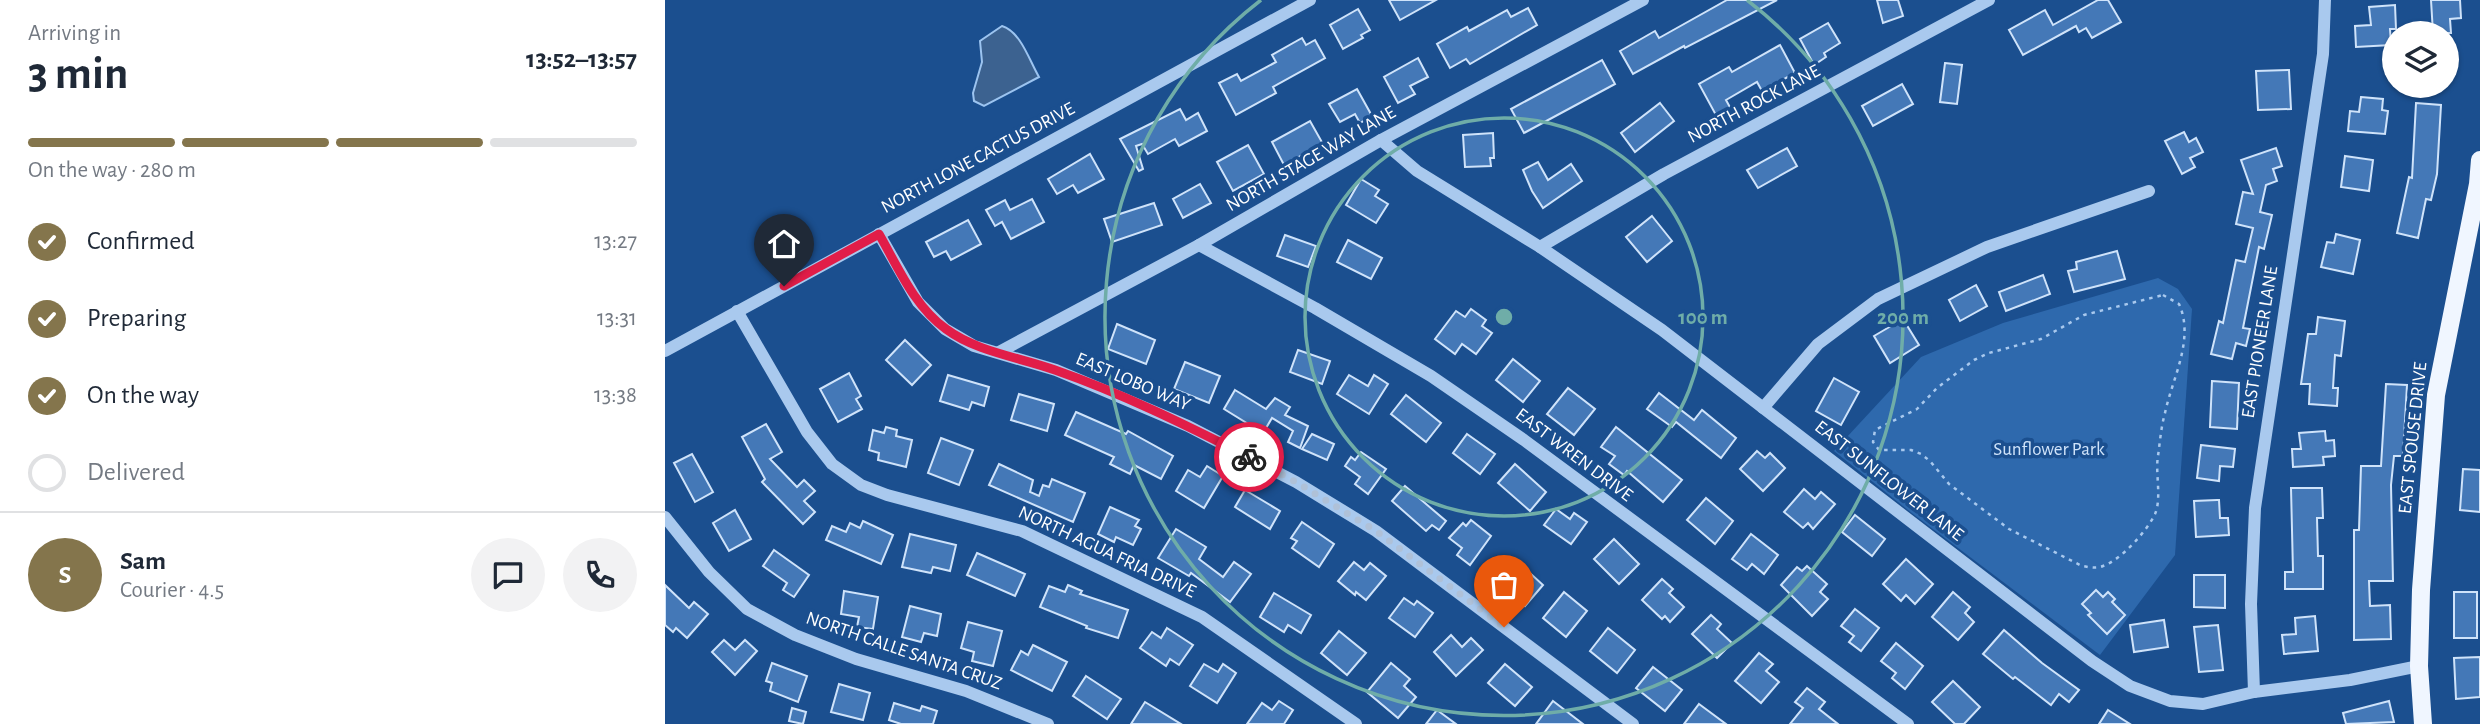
<!DOCTYPE html>
<meta charset="utf-8">
<style>
:root{--surface:#fff;--page:#f2f2f3;--text:#1f2937;--muted:#747a83;--line:#e0e1e3;--accent:#84754c}
body{margin:0;font-family:"Alegreya Sans",sans-serif;background:var(--page);color:var(--text);height:100vh;display:flex;flex-direction:column;font-size:26px;white-space:nowrap}
*{box-sizing:border-box;margin:0}
p{font-size:23px;color:var(--muted)}
.icon{flex:none;width:38px;height:38px;fill:none;stroke:currentColor;stroke-width:2;stroke-linecap:round;stroke-linejoin:round}
.map{position:relative;flex:1;overflow:hidden}
.details{display:flex;flex-direction:column;background:var(--surface);width:665px}
.details>*{flex:none}
.fabs{position:absolute;left:1717px;top:21px;display:grid;gap:14px}
.fabs a{display:grid;place-items:center;width:77px;height:77px;border-radius:50%;background:var(--surface);box-shadow:0 2px 5px #0004;font-size:35px}
.pin{position:absolute;display:grid;place-items:center;width:60px;height:60px;color:#fff;margin:-72px -30px;border-radius:50% 50% 50% 0;rotate:-45deg;box-shadow:0 0 7px #0007}
.pin .icon{rotate:45deg}
.courier{position:absolute;display:grid;place-items:center;width:70px;height:70px;margin:-35px;border:5px solid #e11d48;border-radius:50%;background:#fff;color:#222;box-shadow:0 2px 9px #0007}
.headline em{font-style:normal;font-weight:700}
.headline div{display:flex;flex-direction:column-reverse}
.headline{display:flex;align-items:center;justify-content:space-between;height:119px;padding:0 28px}
h1{font-size:46px;font-weight:700;line-height:52px}
.bar{display:grid;grid-template-columns:repeat(4,1fr);gap:10px 7px;align-content:center;height:84px;padding:0 28px}
.bar i{height:9px;border-radius:5px;background:var(--line)}
.bar .selected{background:var(--accent)}
.bar p{grid-column:span 4}
.line{display:flex;align-items:center;gap:18px;padding:0 28px;border-top:2px solid var(--line)}
.line div{flex:1}
.round{display:grid;place-items:center;flex:none;width:74px;height:74px;border-radius:37px;background:var(--page)}
ol{padding:0 28px;list-style:none}
li{display:flex;align-items:center;gap:21px;height:77px}
li p{margin-inline-start:auto}
li .icon{padding:7px;border-radius:50%;background:var(--accent);color:#fff;stroke-width:4}
li:last-child{color:var(--muted)}
li i{width:38px;height:38px;border:4px solid var(--line);border-radius:50%}
main{display:flex;flex:1;min-height:0}
.map>svg:first-child{display:block}
.green{fill:#2e69ad}
.water{fill:#3c6290;stroke:#9cc4f0;stroke-width:2}
.building{fill:#4478b7;stroke:#cfe3fa;stroke-width:2}
.lines{fill:none;stroke-linecap:round;stroke-linejoin:round}
.path{stroke:#a9c9ee;stroke-width:2.5;stroke-dasharray:3.5 5;stroke-linecap:butt}
.minor{stroke:#a9c9ee;stroke-width:12}
.major{stroke:#f0f6ff;stroke-width:18}
.done{stroke:#afc1d8;stroke-width:7;stroke-dasharray:0 12.6}
.route{stroke:#e11d48;stroke-width:9}
.ring{fill:none;stroke:#6fada8;stroke-width:3.5}
.labels{text-anchor:middle;dominant-baseline:central;stroke-width:7;stroke-linejoin:round;paint-order:stroke}
.street-label{font-size:19px;fill:#fff;stroke:#1b4f8f}
.park-label{font-size:19px;fill:#cfe3fa;stroke:#1b4f8f}
.centre{fill:#6fada8;stroke:#1b4f8f;stroke-width:3.5}
.ring-label{font-size:21px;text-anchor:middle;font-weight:bold;fill:#6fada8;stroke:#1b4f8f;stroke-width:7;stroke-linejoin:round;paint-order:stroke}
</style>
<main>
<section class="details">
<div class="headline"><div><h1>3 min</h1><p>Arriving in</p></div><em>13:52–13:57</em></div>
<div class="bar"><i class="selected"></i><i class="selected"></i><i class="selected"></i><i></i><p>On the way · 280 m</p></div>
<ol>
<li><svg class="icon" aria-label="check" viewBox="0 0 24 24"><path d="M5 12l5 5 9-10"/></svg>Confirmed<p>13:27</p></li>
<li><svg class="icon" aria-label="check" viewBox="0 0 24 24"><path d="M5 12l5 5 9-10"/></svg>Preparing<p>13:31</p></li>
<li><svg class="icon" aria-label="check" viewBox="0 0 24 24"><path d="M5 12l5 5 9-10"/></svg>On the way<p>13:38</p></li>
<li><i></i>Delivered</li>
</ol>
<div class="line" style="height:126px"><b class="round" style="background:var(--accent);color:#fff">S</b><div><b>Sam</b><p>Courier · 4.5</p></div><a class="round"><svg class="icon" aria-label="chat" viewBox="0 0 24 24"><path d="M4 5h16v11H9l-5 4z"/></svg></a><a class="round"><svg class="icon" aria-label="phone" viewBox="0 0 24 24"><path d="M5 4h4l2 5-3 2q2 4 5 5l2-3 5 2v4C11 20 4 13 5 4z"/></svg></a></div>
</section>
<div class="map">
<svg width="1815" height="724" viewBox="0 0 1815 724">
<rect width="100%" height="100%" fill="#1b4f8f"/>
<path class="green" d="M1493 278 1513 289 1527 309 1510 555 1435 655 1248 514 1169 451 1256 357 1338 323Z"/>
<path class="water" d="M337 26C356 32 364 60 374 77L319 106 309 101 308 93 317 62 315 41Z"/>
<g class="building">
<path d="M724 0H771L735 20Z"/>
<path d="M1062 0H1112L1020 48 1019 46 968 74 955 51 990 31 994 38Z"/>
<path d="M1212 0H1233L1238 16 1218 23Z"/>
<path d="M1433 0H1443L1456 22 1427 38 1421 28 1414 32 1411 26 1358 55 1344 30 1380 10 1388 25Z"/>
<path d="M1766 0H1795L1796 18 1785 19 1786 33H1768Z"/>
<path d="M1730 5 1731 29H1725L1726 45 1691 47 1690 26 1706 25 1704 7Z"/>
<path d="M863 8 872 25 805 64 801 59 785 68 772 44 802 27 804 31 842 10 846 17Z"/>
<path d="M693 9 705 30 696 35 698 38 678 49 665 25Z"/>
<path d="M1163 23 1175 43 1159 53 1161 57 1149 65 1135 39Z"/>
<path d="M637 38 641 45 650 40 660 58 608 87 611 93 571 115 554 83 572 74 576 81 611 62 607 55Z"/>
<path d="M1115 45 1130 73 1097 91 1092 82 1061 100 1066 109 1052 117 1034 84 1064 67 1067 72Z"/>
<path d="M753 58 763 77 745 86 750 94 733 103 719 77Z"/>
<path d="M937 60 950 84 859 133 846 109Z"/>
<path d="M1280 63 1297 65 1292 104 1275 102Z"/>
<path d="M1624 70 1626 109 1593 110 1591 71Z"/>
<path d="M1237 84 1248 104 1208 126 1197 106Z"/>
<path d="M692 89 707 116 695 123 690 114 675 122 664 104Z"/>
<path d="M1696 97 1718 99 1717 110 1723 111 1720 134 1683 131 1685 111 1694 112Z"/>
<path d="M995 103 1009 121 970 152 956 133Z"/>
<path d="M1751 103 1776 105 1772 174 1766 200 1761 199 1753 238 1732 233 1744 177 1747 178Z"/>
<path d="M515 109 521 120 533 113 542 131 514 146 510 139 483 154 477 144 471 146 478 169 474 171 455 139Z"/>
<path d="M645 121 658 144 619 165 607 142Z"/>
<path d="M1519 132 1524 142 1531 138 1538 152 1525 158 1530 167 1517 174 1500 141Z"/>
<path d="M828 133 829 158H825L826 166 800 167 798 135Z"/>
<path d="M583 145 599 174 568 191 552 162Z"/>
<path d="M1122 148 1132 166 1093 188 1082 170Z"/>
<path d="M1611 148 1617 166 1608 169 1612 181 1601 185 1595 212 1607 215 1599 249 1594 247 1578 328 1585 329 1581 346 1571 343 1567 359 1546 354 1554 321 1558 323 1571 260 1580 262 1588 228 1571 224 1578 192 1588 194 1576 160Z"/>
<path d="M425 154 439 179 413 193 408 185 392 194 383 179Z"/>
<path d="M1680 156 1708 160 1704 191 1676 187Z"/>
<path d="M873 162 883 180 906 164 917 181 878 208 867 191 858 170Z"/>
<path d="M696 179 714 190 710 196 723 204 711 223 681 205Z"/>
<path d="M535 184 546 203 518 218 508 199Z"/>
<path d="M367 199 379 222 346 239 337 222 330 226 321 210 340 200 345 210Z"/>
<path d="M489 203 497 225 447 242 439 219Z"/>
<path d="M987 216 1007 241 982 262 961 237Z"/>
<path d="M303 220 316 244 286 260 281 251 269 257 261 242Z"/>
<path d="M1671 234 1695 240 1688 274 1656 267 1662 242 1669 243Z"/>
<path d="M620 235 651 246 643 267 612 256Z"/>
<path d="M683 240 717 258 706 279 672 262Z"/>
<path d="M1452 251 1460 279 1409 292 1403 271 1412 269 1411 262Z"/>
<path d="M1378 275 1385 294 1341 311 1334 292Z"/>
<path d="M1311 285 1322 306 1295 321 1284 300Z"/>
<path d="M806 309 821 320 817 326 827 333 811 354 797 344 790 354 770 339 791 311 800 317Z"/>
<path d="M1653 317 1680 321 1676 356 1670 355 1668 388H1673L1672 406 1644 404 1645 384H1636L1643 334H1651Z"/>
<path d="M1238 319 1254 345 1225 363 1209 336Z"/>
<path d="M452 324 490 340 481 364 443 349Z"/>
<path d="M240 340 266 365 247 385 221 360Z"/>
<path d="M633 350 665 361 657 384 625 372Z"/>
<path d="M848 359 875 381 858 402 831 380Z"/>
<path d="M520 362 555 376 544 403 509 389Z"/>
<path d="M184 373 196 396 191 399 197 409 173 422 155 389Z"/>
<path d="M283 375 324 387 319 406 307 402 304 410 275 401Z"/>
<path d="M684 375 703 386 709 375 723 384 704 414 672 394Z"/>
<path d="M1169 378 1194 392 1176 425 1151 411Z"/>
<path d="M1547 381 1574 383 1572 429 1545 427Z"/>
<path d="M1721 384 1742 385 1738 456H1729L1726 485 1728 581H1704L1705 606 1725 605 1726 639 1689 640V530H1694L1696 466H1716Z"/>
<path d="M903 388 930 409 909 435 882 414Z"/>
<path d="M570 390 601 409 610 398 625 407 620 415 643 426 635 448 623 442 628 431 607 418 598 433 559 409Z"/>
<path d="M994 393 1029 420 1037 410 1071 438 1056 458 1011 422 1007 427 982 409Z"/>
<path d="M354 394 389 404 382 431 346 420Z"/>
<path d="M741 395 776 423 761 442 726 414Z"/>
<path d="M411 412 461 434 463 431 508 456 496 479 469 465 465 474 445 464 449 457 400 435Z"/>
<path d="M101 424 117 452 105 459 132 487 139 480 150 491 139 501 150 512 138 524 97 482 100 479 77 437Z"/>
<path d="M221 427 232 430 231 436 247 440 241 467 213 460 214 453 204 450 208 430 219 433Z"/>
<path d="M951 427 1017 480 998 502 962 471 959 475 944 464 950 456 936 447Z"/>
<path d="M1660 431 1661 441 1669 440 1670 456 1658 457 1659 465 1628 467 1627 449H1636L1634 433Z"/>
<path d="M647 434 669 444 662 460 637 449Z"/>
<path d="M802 434 830 454 815 474 788 453Z"/>
<path d="M276 438 308 450 294 485 263 473Z"/>
<path d="M1536 445 1570 449 1568 467 1555 466 1554 481 1532 478Z"/>
<path d="M1092 451 1100 458 1105 453 1120 468 1098 491 1075 469Z"/>
<path d="M696 452 721 469 703 494 690 484 695 477 680 466 686 457 690 460Z"/>
<path d="M27 454 48 492 30 502 9 463Z"/>
<path d="M334 464 368 480 365 492 374 496 378 485 384 487 387 479 420 493 408 522 324 485Z"/>
<path d="M850 464 881 492 865 511 833 483Z"/>
<path d="M542 466 558 476 539 508 511 491 523 470 535 477Z"/>
<path d="M1798 469 1815 470V512L1795 510Z"/>
<path d="M740 486 781 521 774 530 767 525 761 531 727 501Z"/>
<path d="M1626 488H1657L1658 518H1652L1653 556H1658V589H1620V572H1628Z"/>
<path d="M1139 489 1150 499 1156 492 1170 504 1148 529 1143 523 1138 528 1119 512Z"/>
<path d="M580 490 615 511 605 529 570 507Z"/>
<path d="M1041 498 1068 521 1050 544 1022 520Z"/>
<path d="M1552 500H1554L1555 518H1563L1564 535 1531 537 1529 501Z"/>
<path d="M445 507 474 520 470 526 476 529 468 545 451 537 449 542 433 534Z"/>
<path d="M891 509 905 519 909 513 922 522 906 544 879 525Z"/>
<path d="M70 510 86 539 64 551 48 523Z"/>
<path d="M1190 515 1220 539 1207 556 1177 532Z"/>
<path d="M806 520 826 536 805 565 792 555 797 548 784 538 798 523 801 526Z"/>
<path d="M198 521 228 535 216 564 161 540 167 526 181 532 185 523 195 528Z"/>
<path d="M637 522 669 544 654 567 627 548 632 541 626 538Z"/>
<path d="M511 529 541 547 534 559 558 577 569 562 586 574 565 602 526 573 524 576 493 558Z"/>
<path d="M245 534 291 545 285 571 268 567 266 573 237 567Z"/>
<path d="M1086 534 1113 555 1099 574 1087 564 1082 570 1067 559Z"/>
<path d="M949 539 974 564 954 584 929 559Z"/>
<path d="M109 550 144 575 129 597 118 590 122 583 98 566Z"/>
<path d="M312 553 360 574 350 596 302 575Z"/>
<path d="M1241 559 1268 584 1250 604 1241 595 1236 601 1218 584Z"/>
<path d="M836 560 847 570 854 563 878 585 860 606 823 573Z"/>
<path d="M689 562 699 570 705 563 721 576 701 600 691 592 690 595 673 581Z"/>
<path d="M1142 566 1162 584 1155 592 1163 599 1147 616 1116 585 1132 567 1137 571Z"/>
<path d="M1529 575H1560V608L1529 607Z"/>
<path d="M997 579 1008 589 1004 593 1019 607 1005 622 1000 616 997 619 977 600Z"/>
<path d="M0 585 24 608 29 602 43 614 22 638 11 628 8 632 0 625Z"/>
<path d="M403 585 417 591 415 594 463 610 453 638 421 628 422 626 375 607 384 586 400 592Z"/>
<path d="M1431 590 1438 597 1443 592 1450 599 1447 602 1460 615 1442 634 1423 615 1426 613 1417 604Z"/>
<path d="M179 591 213 597 208 629 192 627 194 617 176 614Z"/>
<path d="M899 592 922 611 901 637 878 618Z"/>
<path d="M1288 592 1305 607 1300 613 1309 622 1293 640 1267 617Z"/>
<rect x="1789" y="592" width="23" height="46"/>
<path d="M609 593 646 615 636 633 623 625 619 632 595 617Z"/>
<path d="M739 598 749 605 752 601 768 613 750 637 724 618Z"/>
<path d="M245 606 276 614 272 636 259 633 256 642 237 637Z"/>
<path d="M1190 609 1214 628 1196 651 1184 642 1189 636 1176 626Z"/>
<path d="M1046 615 1056 624 1052 629 1067 643 1052 658 1027 634Z"/>
<path d="M1650 616 1653 651 1619 654 1617 635 1631 634 1630 618Z"/>
<path d="M1499 620 1503 647 1469 652 1465 625Z"/>
<path d="M303 622 337 631 328 666 307 661 309 652 296 648Z"/>
<path d="M1553 625 1558 670 1534 672 1529 627Z"/>
<path d="M502 628 528 645 514 665 505 659 501 666 475 648 487 632 496 638Z"/>
<path d="M943 628 970 650 952 673 925 651Z"/>
<path d="M1339 630 1377 663 1414 690 1404 702 1394 694 1386 705 1350 677 1348 679 1318 654Z"/>
<path d="M674 631 701 653 682 675 656 653Z"/>
<path d="M786 635 797 647 806 638 818 650 791 676 769 652Z"/>
<path d="M59 640 70 650 80 640 92 651 70 675 47 652Z"/>
<path d="M1231 643 1258 666 1240 689 1227 678 1231 673 1216 661Z"/>
<path d="M368 645 402 662 387 691 346 670 356 651 363 655Z"/>
<path d="M1094 653 1108 664 1101 671 1114 682 1096 703 1070 681Z"/>
<path d="M1815 657V697L1791 699 1789 658Z"/>
<path d="M107 663 142 676 133 702 105 691 107 683 101 681Z"/>
<path d="M726 663 745 679 739 686 751 697 733 718 702 692Z"/>
<path d="M539 664 553 672 558 664 571 673 552 703 525 686Z"/>
<path d="M840 664 867 687 850 706 823 683Z"/>
<path d="M988 667 1017 690 1000 711 971 688Z"/>
<path d="M421 676 456 699 442 719 408 696Z"/>
<path d="M1288 681 1315 707 1299 724H1290L1267 702Z"/>
<path d="M174 684 205 693 198 720 166 712Z"/>
<path d="M1142 688 1160 702 1154 709 1173 724H1125L1138 708 1130 702Z"/>
<path d="M614 701 628 710 619 724H582L597 703 607 710Z"/>
<path d="M888 701 918 724H871Z"/>
<path d="M1724 701 1729 722 1681 724 1678 713Z"/>
<path d="M480 702 516 724H466Z"/>
<path d="M229 703 255 711 257 706 272 711 268 724H236L224 720Z"/>
<path d="M1034 704 1061 724H1019Z"/>
<path d="M127 708 141 712 138 724 124 721Z"/>
<path d="M772 710 791 724H761Z"/>
<path d="M1443 710 1465 724H1434Z"/>
</g>
<g class="lines">
<path class="path" d="M1498 295 1514 304C1530 339 1507 379 1500 413 1496 427 1495 442 1493 456 1490 473 1497 498 1490 514 1482 531 1456 560 1438 566 1431 569 1424 567 1417 566L1344 529 1284 484 1265 461 1256 454 1246 450H1214L1208 442 1210 430 1252 409 1272 388 1309 360 1324 353 1376 339 1419 315Z"/>
<g class="minor">
<path d="M716 140 752 171 875 247 997 330 1427 661 1465 686 1505 701 1538 704 1589 692 1685 680 1754 666"/>
<path d="M214 234 253 302 280 329 309 346 391 370 523 426 631 482 711 531 968 724"/>
<path d="M534 245 650 308 766 376 859 440 1243 724"/>
<path d="M875 247 999 174 1324 0"/>
<path d="M72 311 142 432 167 464 196 485 222 495 357 531 537 617 691 724"/>
<path d="M0 351 645 0"/>
<path d="M334 352 534 245 716 140 978 0"/>
<path d="M1098 408 1153 344 1213 299 1322 247 1484 191"/>
<path d="M0 517 44 572 82 609 130 635 191 659 301 691 383 724"/>
<path d="M1589 692 1586 604 1590 508 1658 54 1660 0"/>
</g>
<path class="major" d="M1758 724 1754 666 1756 590 1771 395 1813 184 1815 160"/>
</g>
<g class="lines">
<path class="done" d="M584 457 631 482 711 531 839 627"/>
<path class="route" d="M119 286 214 234C233 267 249 306 281 329 312 352 354 357 390 370 456 393 521 425 584 457"/>
</g>
<g class="ring">
<circle cx="839" cy="317" r="199"/>
<path d="M1082 0A399 399 0 1 1 596 0"/>
</g>
<g class="labels">
<g class="street-label">
<text transform="translate(1089 104) rotate(-28)">NORTH ROCK LANE</text>
<text transform="translate(313 158) rotate(-28)">NORTH LONE CACTUS DRIVE</text>
<text transform="translate(646 159) rotate(-30)">NORTH STAGE WAY LANE</text>
<text transform="translate(1595 342) rotate(-81)">EAST PIONEER LANE</text>
<text transform="translate(468 382) rotate(23)">EAST LOBO WAY</text>
<text transform="translate(1748 438) rotate(-84)">EAST SPOUSE DRIVE</text>
<text transform="translate(909 455) rotate(37)">EAST WREN DRIVE</text>
<text transform="translate(1224 481) rotate(38)">EAST SUNFLOWER LANE</text>
<text transform="translate(442 552) rotate(25)">NORTH AGUA FRIA DRIVE</text>
<text transform="translate(239 651) rotate(19)">NORTH CALLE SANTA CRUZ</text>
</g>
<g class="park-label">
<text x="1384" y="449">Sunflower Park</text>
</g>
</g>
<circle cx="839" cy="317" r="10" class="centre"/>
<g class="ring-label">
<text x="1038" y="324">100 m</text>
<text x="1238" y="324">200 m</text>
</g>
</svg>
<div class="fabs">
<a><svg class="icon" aria-label="layers" viewBox="0 0 24 24"><path d="M12 4l9 5-9 5-9-5zM3 14l9 5 9-5"/></svg></a>
</div>
<div class="pin" style="left:839px;top:627px;background:#ea580c"><svg class="icon" aria-label="bag" viewBox="0 0 24 24"><path d="M5 8h14l-1 12H6zM9 8a3 3 0 0 1 6 0"/></svg></div>
<div class="pin" style="left:119px;top:286px;background:#1f2937"><svg class="icon" aria-label="home" viewBox="0 0 24 24"><path d="M3 11l9-7 9 7M6 9v11h12V9"/></svg></div>
<div class="courier" style="left:584px;top:457px"><svg class="icon" aria-label="bike" viewBox="0 0 24 24"><circle cx="6" cy="16" r="4"/><circle cx="18" cy="16" r="4"/><path d="M6 16l4-8h5l3 8M10 8l3 8H6M13 5h3"/></svg></div>
</div>
</main>
